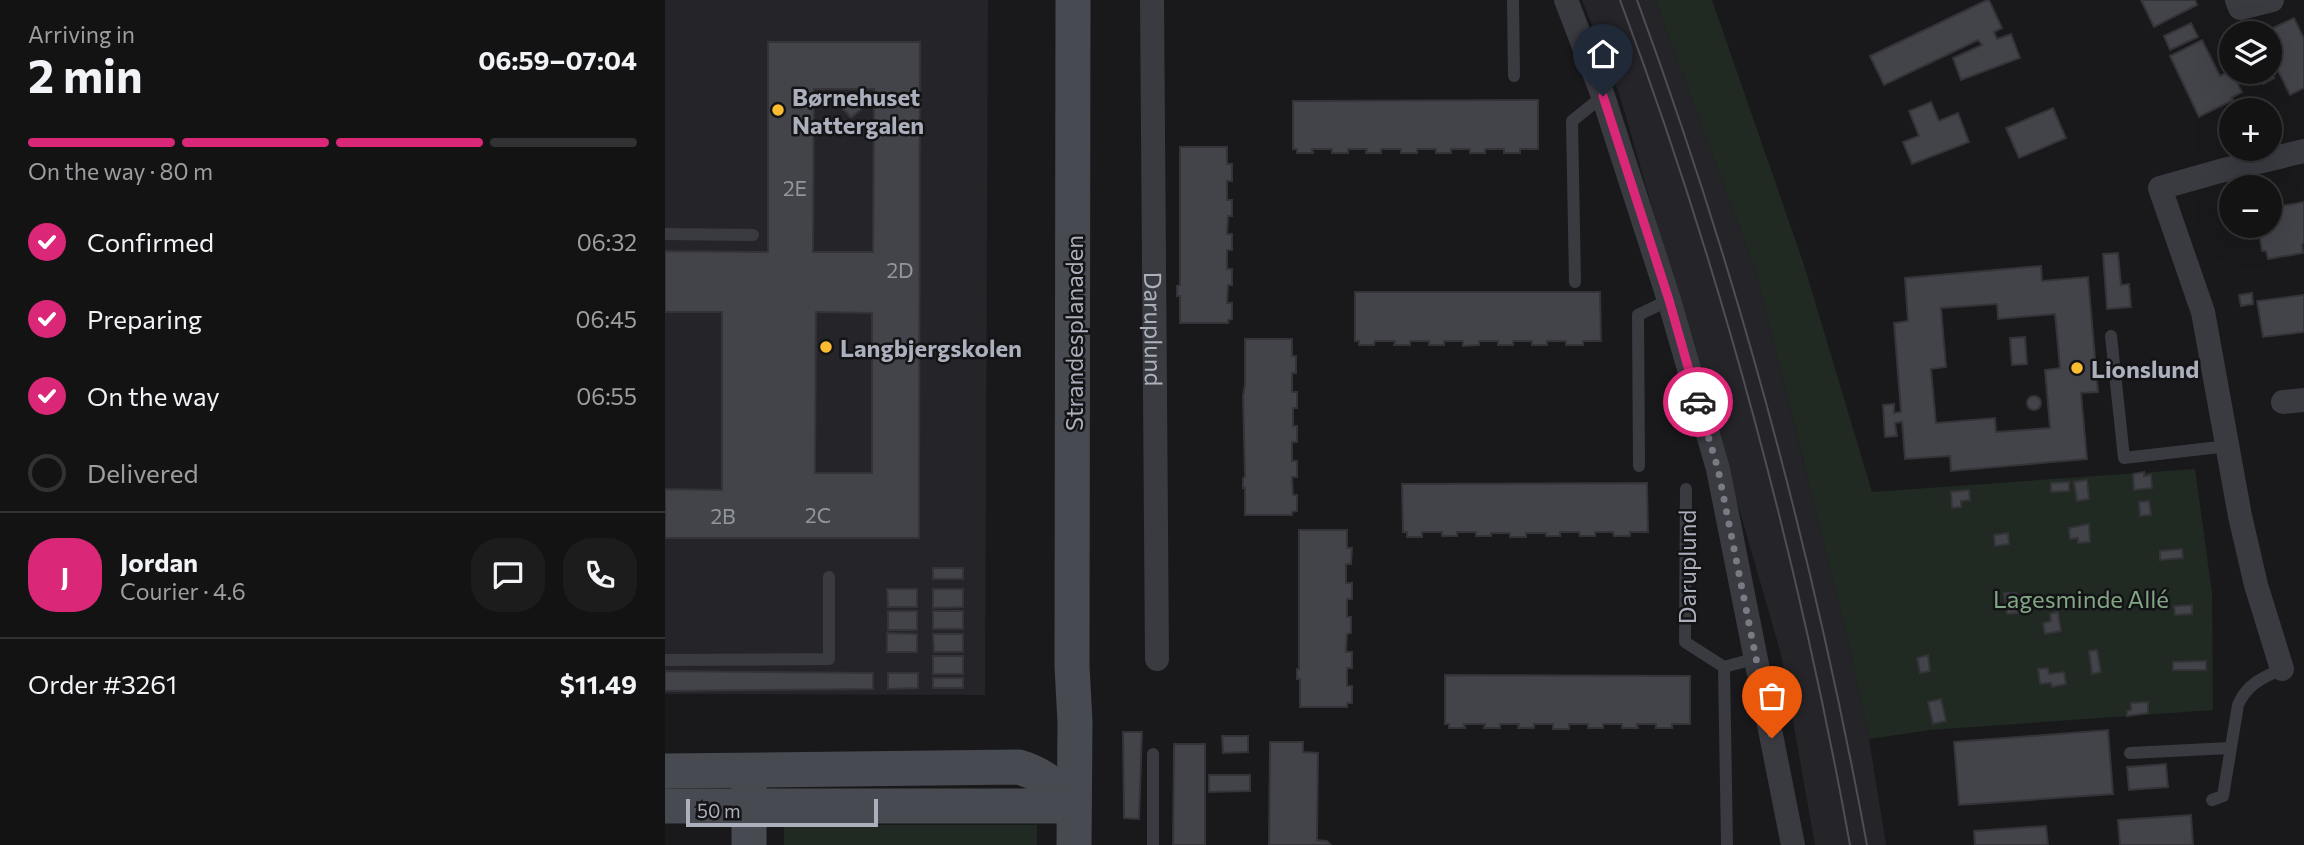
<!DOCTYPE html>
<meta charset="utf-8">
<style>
:root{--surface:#131314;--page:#1c1c1d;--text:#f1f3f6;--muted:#9d9ea0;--line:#323234;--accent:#db2777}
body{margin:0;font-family:Commissioner,sans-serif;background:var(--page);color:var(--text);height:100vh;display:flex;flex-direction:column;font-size:26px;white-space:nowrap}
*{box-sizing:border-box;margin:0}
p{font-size:23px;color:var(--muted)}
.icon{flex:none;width:38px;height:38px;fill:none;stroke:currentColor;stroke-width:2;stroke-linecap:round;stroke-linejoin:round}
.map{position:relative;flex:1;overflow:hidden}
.side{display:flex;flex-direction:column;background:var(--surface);width:665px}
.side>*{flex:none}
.controls{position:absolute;left:1554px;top:21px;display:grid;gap:14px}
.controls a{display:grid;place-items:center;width:63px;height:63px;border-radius:50%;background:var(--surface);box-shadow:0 7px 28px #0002,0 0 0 2px var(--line);font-size:35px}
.scale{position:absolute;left:21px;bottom:18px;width:192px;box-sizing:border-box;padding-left:7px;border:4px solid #abb0bc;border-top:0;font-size:19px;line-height:24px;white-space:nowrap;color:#abb0bc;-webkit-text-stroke:5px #141417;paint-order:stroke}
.pin{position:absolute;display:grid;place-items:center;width:60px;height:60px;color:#fff;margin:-72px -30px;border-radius:50% 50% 50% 0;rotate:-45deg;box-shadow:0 0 7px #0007}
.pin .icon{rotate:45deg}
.courier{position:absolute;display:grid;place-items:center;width:70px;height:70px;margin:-35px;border:5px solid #db2777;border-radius:50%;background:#fff;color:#222;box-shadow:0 2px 9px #0007}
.overview em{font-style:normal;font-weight:700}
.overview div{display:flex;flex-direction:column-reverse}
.overview{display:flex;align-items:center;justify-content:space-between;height:119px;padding:0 28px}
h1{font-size:46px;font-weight:700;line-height:52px}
.bar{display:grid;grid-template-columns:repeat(4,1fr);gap:10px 7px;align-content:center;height:84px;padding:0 28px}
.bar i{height:9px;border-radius:5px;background:var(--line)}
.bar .selected{background:var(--accent)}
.bar p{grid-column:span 4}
.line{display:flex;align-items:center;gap:18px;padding:0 28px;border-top:2px solid var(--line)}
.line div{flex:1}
.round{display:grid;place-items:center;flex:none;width:74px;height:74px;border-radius:28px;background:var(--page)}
ol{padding:0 28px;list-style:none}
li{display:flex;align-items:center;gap:21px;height:77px}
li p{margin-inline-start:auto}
li .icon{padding:7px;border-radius:50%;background:var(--accent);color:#fff;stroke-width:4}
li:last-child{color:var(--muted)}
li i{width:38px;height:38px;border:4px solid var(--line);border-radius:50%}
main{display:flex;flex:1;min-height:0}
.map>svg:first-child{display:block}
.built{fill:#252529}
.green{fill:#202a22}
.building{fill:#434449;stroke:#333338;stroke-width:2;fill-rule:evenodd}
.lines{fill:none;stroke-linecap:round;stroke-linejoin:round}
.lane{stroke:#3a3b41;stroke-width:12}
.street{stroke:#3a3b41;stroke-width:24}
.secondary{stroke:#484a51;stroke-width:35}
.tram{stroke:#4d4f56;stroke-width:2}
.done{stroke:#787b84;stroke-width:7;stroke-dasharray:0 12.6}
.route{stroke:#db2777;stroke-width:9}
.poi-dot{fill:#fcbc31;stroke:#141417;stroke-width:2.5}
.labels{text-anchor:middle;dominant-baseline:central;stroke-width:5;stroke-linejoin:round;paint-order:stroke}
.number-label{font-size:21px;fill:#91959f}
.poi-label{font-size:24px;font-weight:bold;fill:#abb0bc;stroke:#141417;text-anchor:start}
.street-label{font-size:24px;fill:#abb0bc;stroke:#141417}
.park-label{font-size:24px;fill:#81a784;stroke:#141417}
</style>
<main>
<section class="side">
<div class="overview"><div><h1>2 min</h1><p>Arriving in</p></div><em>06:59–07:04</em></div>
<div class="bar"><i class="selected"></i><i class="selected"></i><i class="selected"></i><i></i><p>On the way · 80 m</p></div>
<ol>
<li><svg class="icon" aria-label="check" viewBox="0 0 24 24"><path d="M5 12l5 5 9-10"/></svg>Confirmed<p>06:32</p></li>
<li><svg class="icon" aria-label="check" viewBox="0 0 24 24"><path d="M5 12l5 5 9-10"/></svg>Preparing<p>06:45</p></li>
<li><svg class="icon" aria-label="check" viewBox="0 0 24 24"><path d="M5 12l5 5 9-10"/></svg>On the way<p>06:55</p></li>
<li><i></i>Delivered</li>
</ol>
<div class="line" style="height:126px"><b class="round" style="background:var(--accent);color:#fff">J</b><div><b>Jordan</b><p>Courier · 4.6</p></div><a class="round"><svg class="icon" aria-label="chat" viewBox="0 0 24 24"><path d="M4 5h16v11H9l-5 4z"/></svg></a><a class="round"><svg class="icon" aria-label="phone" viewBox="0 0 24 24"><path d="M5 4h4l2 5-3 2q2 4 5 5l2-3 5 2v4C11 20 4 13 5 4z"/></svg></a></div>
<div class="line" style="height:91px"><div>Order #3261</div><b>$11.49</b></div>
</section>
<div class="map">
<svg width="1639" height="845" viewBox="0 0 1639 845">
<rect width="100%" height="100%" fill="#19191b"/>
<g class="built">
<path d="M0 0H323L320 695 0 694Z"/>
<path d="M917 0H990L1092 275 1182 636 1204 739 1221 845H1150L1116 654 955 96Z"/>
</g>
<g class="green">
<path d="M990 0H1047L1139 265 1207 492 1530 469 1547 593 1548 710 1265 730 1204 739 1182 636 1092 275Z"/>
<rect x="119" y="825" width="253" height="20"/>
</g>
<g class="building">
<path d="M1322 0H1324L1337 28 1329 32 1332 39 1346 34 1355 58 1296 80 1288 58 1317 45 1313 40 1219 85 1205 56Z"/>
<path d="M1476 0H1530L1532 5 1489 27Z"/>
<path d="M1629 18 1639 39V88L1625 95 1605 54V33H1597Z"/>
<path d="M1526 23 1533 37 1505 50 1499 36Z"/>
<path d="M1537 40 1555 76 1566 71 1577 92 1566 98 1568 100 1534 117 1505 56Z"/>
<path d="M103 42H255L254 538H0V489L57 490V312H0V251L103 252ZM149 89H209L208 252H148ZM151 312 207 313V473H150Z"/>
<path d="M1605 68 1609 78 1598 84 1592 72H1605Z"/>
<path d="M190 96 199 107 186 118 177 108Z"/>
<path d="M873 100V149H855V153H839V149H820V153H805V149H786V153H771V149H752V153H736V149H716V153H701L702 149H683V153H667V149H647L648 153H632V149H628V101Z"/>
<path d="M1266 102 1274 121 1293 113 1304 142 1247 164 1238 142 1254 136 1244 111Z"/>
<path d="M1388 108 1401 138 1354 158 1341 128Z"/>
<path d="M515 147H562V164H567V181H562V200H567V216H563L562 234H567V250H562V269H567V285H563L562 303H567V319L563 320V323H515V296H512V286L515 285Z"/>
<path d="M1639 202V243L1637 244 1638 253 1603 259 1601 251H1597L1593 226H1605V208Z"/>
<path d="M1453 253 1456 285 1464 284 1466 307 1442 309 1438 254Z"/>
<path d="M1376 266 1377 281 1423 277 1433 392 1416 393 1422 459 1286 471 1285 456 1240 459 1237 422 1230 423 1232 436 1220 437 1218 405 1229 404V413L1236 412 1229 323 1243 321 1240 278ZM1332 304 1333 319 1390 314 1395 368 1380 370 1385 428 1331 432 1330 418 1271 423 1266 369 1281 367 1276 308Z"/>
<path d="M690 292H935L936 341H918V345H901V341H882V345H867V341H848V345H833V341H814V345L798 346V341H779V345H764V341H745V345H729L730 341H710L709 345H694V341H690Z"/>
<path d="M1587 293 1588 304 1576 306 1574 295Z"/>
<path d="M1639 295V332L1598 337 1592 301Z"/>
<path d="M1360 337 1362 364 1347 365 1345 338Z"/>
<path d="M580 339H627V356H631V373H627V392H632V408H628V426H632V442H627V461H632V477H627L628 495H632V511L627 512V515H580V488H578V478L580 477 578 396 580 385Z"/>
<circle cx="1369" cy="403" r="7"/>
<path d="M1479 472V476L1486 475 1487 488 1469 490 1468 474Z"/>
<path d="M1422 480 1424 499 1412 501 1409 482Z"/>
<path d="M1404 482V491L1386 492V483Z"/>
<path d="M982 483 983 532H965V536H949L948 532H930V536H915L914 532H895V536H881V533H861V537H845V533H826V536H811V532H792V536H777V532H757V537H742V532H738L737 484Z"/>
<path d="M1304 490 1305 500 1296 501V507L1287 508 1286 492Z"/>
<path d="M1484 501 1486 515 1475 516 1474 502Z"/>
<path d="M1424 524 1425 542 1413 543V538L1405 539 1404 528Z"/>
<path d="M634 530H682V548H687L686 564H681V583H687V599H682V617H686V633L682 634 681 652H687V668H682V686H687V703H682V707H635V679H632V669H634Z"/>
<path d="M1343 533 1344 544 1330 546 1329 535Z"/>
<path d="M1517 549 1518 558 1495 560V551Z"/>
<rect x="268" y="568" width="30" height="11"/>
<path d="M222 589H252V607H223Z"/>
<path d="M268 589H298V607L268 608Z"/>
<path d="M1339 593H1351L1353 613 1342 614Z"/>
<path d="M1527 605V614L1510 615 1509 606Z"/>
<rect x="223" y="611" width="29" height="19"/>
<rect x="268" y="611" width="30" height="18"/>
<path d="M1393 612 1396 631 1380 634 1378 623 1386 621 1385 614Z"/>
<path d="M222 633 252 634V652H222Z"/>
<path d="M268 634H298V652H269Z"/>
<path d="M1432 650 1436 672 1427 674 1424 651Z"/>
<path d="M1263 655 1265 671 1255 673 1252 658Z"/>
<rect x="268" y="656" width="30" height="18"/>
<path d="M1541 661V670H1508V662Z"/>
<path d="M1383 668 1384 674 1399 672 1401 684 1387 687 1386 683 1375 684 1373 669Z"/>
<path d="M0 671 208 673V689L0 691Z"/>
<path d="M223 673H253V688L223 689Z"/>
<path d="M780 675 1025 676V724H1007V728H991V724H972L973 728H957V724H938V728H923V724H904V729H888V724H869V728H853L854 724H835V728H819L820 724H799L800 728H784V724H780Z"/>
<rect x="268" y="678" width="30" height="10"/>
<path d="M1276 699 1281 721 1268 724 1263 702Z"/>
<path d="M1483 702V713L1462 716V711L1466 710V703Z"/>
<path d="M1443 730 1448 794 1294 805 1289 742Z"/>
<path d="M458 732H477L474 819 459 818Z"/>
<path d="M557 736H583V752L558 753Z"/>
<path d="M605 742H638V752L653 753 652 840 662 841 666 845H604Z"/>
<path d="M509 744H540V845H508Z"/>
<path d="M1501 764 1503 787 1464 790 1462 767Z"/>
<path d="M544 775H585V791L544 792Z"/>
<path d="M1526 815 1528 845H1455L1453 820Z"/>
<path d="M1381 826 1383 845H1310L1309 831Z"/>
</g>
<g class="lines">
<g class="lane">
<path d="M848 0 849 76"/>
<path d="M0 234 88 235"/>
<path d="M910 282 907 121 938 96"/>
<path d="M1446 336 1459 458 1563 446"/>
<path d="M974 466 973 315 1004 300"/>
<path d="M1021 489 1020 642 1059 667"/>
<path d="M0 660 164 659V577"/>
<path d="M1465 753 1565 748"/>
<path d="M488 754V845"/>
<path d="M1547 800 1558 796 1573 705C1582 684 1597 678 1617 669"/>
<path d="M1062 845 1059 667 1092 658"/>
</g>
<g class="street">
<path id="s1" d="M487 0 492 659"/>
<path d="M901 0 938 96 1004 300 1053 469 1128 845"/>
<path d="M1572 0 1575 8 1607 0"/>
<path d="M1618 402 1639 400"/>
<path d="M1617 669 1591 585 1575 516 1538 312 1495 188 1555 171 1639 151"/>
</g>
<g class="secondary">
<path d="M408 0 407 666 410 722 409 845"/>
<path d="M0 771 354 767C378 774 392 787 409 806"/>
<path d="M84 785V845"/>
<path d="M0 806H409"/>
</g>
<g class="tram">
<path d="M955 0C1056 269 1134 562 1185 845"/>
<path d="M972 0C1073 274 1149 558 1202 845"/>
</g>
</g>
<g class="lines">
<path class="done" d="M1033 402 1053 469 1107 738"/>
<path class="route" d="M938 96 1004 300 1033 402"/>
</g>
<g class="poi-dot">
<circle cx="113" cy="110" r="7"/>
<circle cx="161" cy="347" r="7"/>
<circle cx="1412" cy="368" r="7"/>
</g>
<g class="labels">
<g class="number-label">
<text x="130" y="187">2E</text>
<text x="235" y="269">2D</text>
<text x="153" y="514">2C</text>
<text x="58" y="515">2B</text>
</g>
<g class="poi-label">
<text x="127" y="96">Børnehuset<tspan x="127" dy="28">Nattergalen</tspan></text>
<text x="175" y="347">Langbjergskolen</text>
<text x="1426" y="368">Lionslund</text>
</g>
<g class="street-label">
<text stroke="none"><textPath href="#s1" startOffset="329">Daruplund</textPath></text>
<text transform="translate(408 333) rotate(-90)">Strandesplanaden</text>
<text transform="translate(1021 567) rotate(-90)">Daruplund</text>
</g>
<g class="park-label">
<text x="1416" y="598">Lagesminde Allé</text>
</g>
</g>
</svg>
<div class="controls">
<a><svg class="icon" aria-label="layers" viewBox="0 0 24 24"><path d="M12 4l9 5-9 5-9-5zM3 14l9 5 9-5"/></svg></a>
<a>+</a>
<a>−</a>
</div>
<div class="scale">50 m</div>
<div class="pin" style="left:1107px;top:738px;background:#ea580c"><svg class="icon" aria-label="bag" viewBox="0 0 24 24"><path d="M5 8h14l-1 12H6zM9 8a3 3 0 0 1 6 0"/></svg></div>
<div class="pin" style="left:938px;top:96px;background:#1f2937"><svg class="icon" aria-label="home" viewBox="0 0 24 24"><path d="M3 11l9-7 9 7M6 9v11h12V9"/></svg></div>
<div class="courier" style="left:1033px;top:402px"><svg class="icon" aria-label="car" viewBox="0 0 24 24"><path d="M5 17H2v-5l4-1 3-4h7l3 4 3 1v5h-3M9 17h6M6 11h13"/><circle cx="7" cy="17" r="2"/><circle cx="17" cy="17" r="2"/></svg></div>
</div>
</main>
